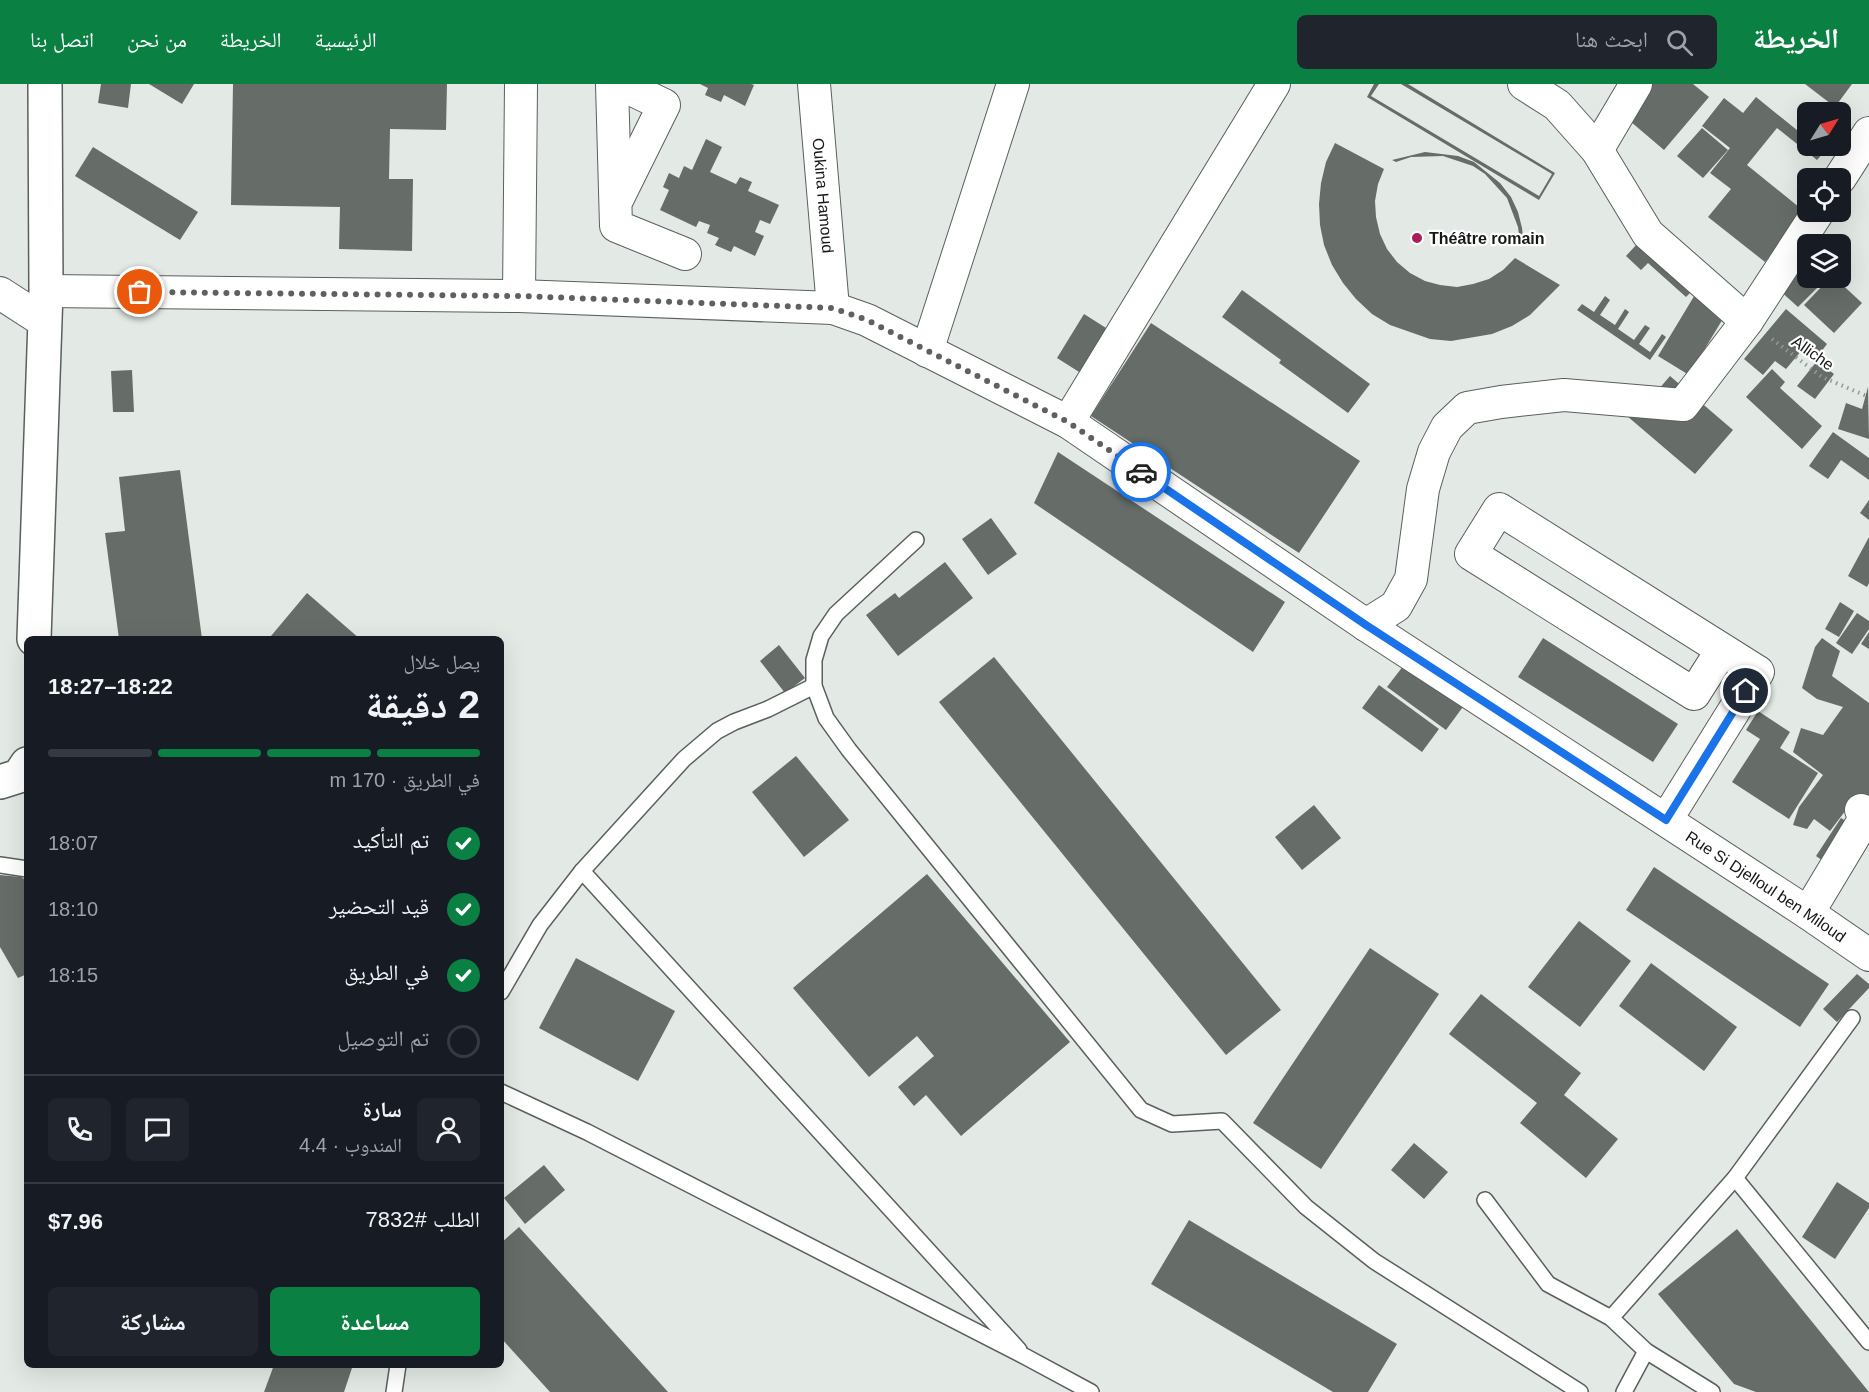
<!DOCTYPE html>
<html lang="ar">
<meta charset="utf-8">
<style>
:root{--surface:#171b24;--page:#20242c;--text:#f1f3f6;--muted:#9ea1a6;--line:#363941;--accent:#0b8043}
body{margin:0;font-family:Arial,"Noto Naskh Arabic",sans-serif;background:var(--page);color:var(--text);direction:rtl;height:100vh;display:flex;flex-direction:column;font-size:22px;white-space:nowrap}
*{box-sizing:border-box;margin:0}
p{font-size:20px;color:var(--muted)}
.icon{flex:none;width:33px;height:33px;fill:none;stroke:currentColor;stroke-width:2;stroke-linecap:round;stroke-linejoin:round}
.map{position:relative;flex:1;overflow:hidden;direction:ltr}
.side{position:absolute;left:24px;top:552px;width:480px;height:732px;display:flex;flex-direction:column;background:var(--surface);border-radius:9px;box-shadow:0 6px 24px #0002;direction:rtl}
.side>*{flex:none}
.needle{width:39px;rotate:53deg}
.fabs{position:absolute;left:1797px;top:18px;display:grid;gap:12px}
.fabs a{display:grid;place-items:center;width:54px;height:54px;border-radius:9px;background:var(--surface);box-shadow:0 6px 24px #0002;font-size:30px}
.pin{position:absolute;display:grid;place-items:center;width:51px;height:51px;color:#fff;margin:-26px;border:3px solid #fff;border-radius:50%;box-shadow:0 2px 6px #0007}
.courier{position:absolute;display:grid;place-items:center;width:60px;height:60px;margin:-30px;border:4px solid #1a73e8;border-radius:50%;background:#fff;color:#222;box-shadow:0 2px 8px #0007}
.summary em{font-style:normal;font-weight:700}
.summary div{display:flex;flex-direction:column-reverse}
.summary{display:flex;align-items:center;justify-content:space-between;height:102px;padding:0 24px}
h1{font-size:39px;font-weight:700;line-height:45px}
.bar{display:grid;grid-template-columns:repeat(4,1fr);gap:9px 6px;align-content:center;height:72px;padding:0 24px}
.bar i{height:8px;border-radius:4px;background:var(--line)}
.bar .current{background:var(--accent)}
.bar p{grid-column:span 4}
.line{display:flex;align-items:center;gap:15px;padding:0 24px;border-top:2px solid var(--line)}
.line div{flex:1}
.round{display:grid;place-items:center;flex:none;width:63px;height:63px;border-radius:9px;background:var(--page)}
ol{padding:0 24px;list-style:none}
li{display:flex;align-items:center;gap:18px;height:66px}
li p{margin-inline-start:auto}
li .icon{padding:6px;border-radius:50%;background:var(--accent);color:#fff;stroke-width:4}
li:last-child{color:var(--muted)}
li i{width:33px;height:33px;border:3px solid var(--line);border-radius:50%}
.cta{display:flex;gap:12px;margin-top:auto;padding:12px 24px}
.cta a{flex:1;height:69px;border-radius:9px;background:var(--accent);color:#fff;font-size:24px;font-weight:700;line-height:69px;text-align:center}
.cta a+a{background:var(--page);color:var(--text)}
header{display:flex;align-items:center;gap:36px;box-sizing:border-box;height:84px;padding:0 30px;background:var(--accent);color:#fff}
header strong{font-size:28px}
nav{display:flex;gap:33px;margin-inline-start:auto;font-size:21px}
.search{width:420px;height:54px;background:var(--page);display:flex;align-items:center;gap:15px;box-sizing:border-box;padding:0 21px;border-radius:9px;color:var(--muted);font-size:22px}
.map>svg:first-child{display:block}
.building{fill:#666d68}
.lines{fill:none;stroke-linecap:round;stroke-linejoin:round}
.lane-casing{stroke:#5a605c;stroke-width:18}
.street-casing{stroke:#5a605c;stroke-width:34}
.secondary-casing{stroke:#5a605c;stroke-width:36}
.path{stroke:#949995;stroke-width:4;stroke-dasharray:1.5 4.5;stroke-linecap:butt}
.lane{stroke:#fff;stroke-width:15}
.street{stroke:#fff;stroke-width:32}
.secondary{stroke:#fff;stroke-width:33}
.done{stroke:#5e625f;stroke-width:6;stroke-dasharray:0 10.8}
.route{stroke:#1a73e8;stroke-width:8}
.poi-dot{fill:#aa1c5a;stroke:#fff;stroke-width:2}
.labels{text-anchor:middle;dominant-baseline:central;stroke-width:4.5;stroke-linejoin:round;paint-order:stroke}
.street-label{font-size:16px;fill:#161817;stroke:#fff}
.poi-label{font-size:16px;font-weight:bold;fill:#161817;stroke:#fff;text-anchor:start}
</style>
<header>
<strong>الخريطة</strong>
<div class="search"><svg class="icon" aria-label="search" viewBox="0 0 24 24"><circle cx="10" cy="10" r="6"/><path d="M15 15l6 6"/></svg>ابحث هنا</div>
<nav><a>الرئيسية</a><a>الخريطة</a><a>من نحن</a><a>اتصل بنا</a></nav>
</header>
<div class="map">
<svg width="1869" height="1308" viewBox="0 0 1869 1308">
<rect width="100%" height="100%" fill="#e3eae5"/>
<g class="building">
<path d="M101 0H131L128 24 98 19Z"/>
<path d="M149 0H194L182 20Z"/>
<path d="M233 0H447L446 46 390 45 389 95H413L412 167 339 165 340 123 231 121Z"/>
<path d="M700 0H751L754 1 745 22 724 11 721 18 705 11 708 4Z"/>
<path d="M1374 0H1379L1371 12 1539 112 1552 90 1401 0H1408L1555 89 1539 116 1367 13Z"/>
<path d="M1639 0H1693L1709 13 1664 66 1617 26Z"/>
<path d="M1805 0H1852L1835 23Z"/>
<path d="M1756 13 1808 55V62H1829L1817 76 1777 44 1747 81 1805 128 1765 178 1708 133 1731 105 1710 89 1730 64 1702 42 1724 14 1743 29Z"/>
<path d="M1702 44 1728 66 1703 94 1677 72Z"/>
<path d="M706 55 722 63 710 88 736 100 740 93 752 98 748 107 779 121 770 140 760 136 755 148 764 152 755 172 734 162 731 168 715 161 719 154 707 149 710 141 699 137 696 143 660 126 669 106 663 103 669 89 679 94 684 82 692 86Z"/>
<path d="M1335 59 1384 85 1378 100 1375 117 1376 133 1380 150 1387 165 1397 178 1410 189 1425 197 1440 201 1457 203 1473 200 1489 195 1503 186 1515 174 1560 201 1530 231 1512 242 1492 250 1451 257 1430 255 1390 241 1372 230 1356 215 1343 199 1332 181 1324 161 1320 141 1319 120 1321 99 1326 78Z"/>
<path d="M93 63 198 128 180 156 75 92Z"/>
<path d="M1425 68 1458 72 1474 78 1500 99 1511 113 1518 128 1522 144 1524 161 1520 159 1518 143 1507 114 1485 90 1473 82 1443 72 1411 73 1396 78 1392 76Z"/>
<path d="M1637 160 1690 209 1686 213 1648 179 1641 186 1626 172Z"/>
<path d="M1808 174V194H1827L1798 223 1778 205Z"/>
<path d="M1830 194H1835L1862 219 1834 249 1804 221Z"/>
<path d="M1242 206 1370 300 1348 329 1279 279 1281 276 1222 233Z"/>
<path d="M1696 209 1727 228 1689 291 1658 272Z"/>
<path d="M1605 212 1610 216 1600 231 1615 241 1625 225 1629 228 1618 245 1634 256 1645 241 1650 244 1639 260 1650 268 1662 250 1666 253 1650 276 1577 226 1582 220 1594 228Z"/>
<path d="M1786 225 1827 260 1815 276 1802 266 1786 285 1775 277 1763 291 1744 275Z"/>
<path d="M1084 230 1114 249 1087 293 1057 274Z"/>
<path d="M1151 239 1360 377 1299 469 1091 332Z"/>
<path d="M1817 277 1834 290 1815 315 1797 302Z"/>
<path d="M1772 285 1785 298 1780 304 1822 342 1802 365 1746 313Z"/>
<path d="M132 286 134 328H113L111 287Z"/>
<path d="M1670 292 1733 346 1695 390 1620 326 1651 314Z"/>
<path d="M1868 303 1869 355 1838 345 1846 319 1862 325Z"/>
<path d="M1833 348 1869 374V396L1841 376 1828 395 1809 382Z"/>
<path d="M1058 368 1285 518 1253 568 1034 419Z"/>
<path d="M180 386 202 555H119L105 449 125 447 119 393Z"/>
<path d="M1869 416V436L1860 429Z"/>
<path d="M991 434 1017 470 988 491 962 455Z"/>
<path d="M1869 453V499L1867 503 1848 492Z"/>
<path d="M945 478 973 514 898 572 866 531 895 509 899 514Z"/>
<path d="M307 509 360 555H275L271 552Z"/>
<path d="M1840 518 1854 527 1839 553 1825 545Z"/>
<path d="M1857 529 1869 537V545L1852 570 1836 559Z"/>
<path d="M1869 548V565L1861 560Z"/>
<path d="M1543 554 1678 640 1653 678 1518 593Z"/>
<path d="M1822 554 1840 567 1832 592 1869 619V739L1852 718 1830 747 1814 735 1807 745 1793 741 1799 723 1823 691 1793 668 1801 644 1823 651 1843 623 1817 615 1802 604 1815 563Z"/>
<path d="M779 561 805 594 785 609 760 577Z"/>
<path d="M994 573 1281 926 1226 971 939 618Z"/>
<path d="M1407 577 1465 620 1446 646 1387 603Z"/>
<path d="M1379 601 1439 645 1422 668 1362 624Z"/>
<path d="M1758 627 1790 648 1780 664 1818 689 1789 735 1732 698 1760 655 1746 646Z"/>
<path d="M796 672 849 736 804 773 752 708Z"/>
<path d="M1314 721 1341 754 1302 786 1275 753Z"/>
<path d="M1841 734 1869 752 1843 791 1816 772Z"/>
<path d="M1654 783 1829 900 1800 943 1626 826Z"/>
<path d="M927 790 1070 958 961 1052 926 1011 914 1022 898 1003 934 972 917 952 869 993 793 904Z"/>
<path d="M0 791 21 793 27 797V890L18 894 0 863Z"/>
<path d="M1579 837 1631 877 1580 943 1528 903Z"/>
<path d="M1370 864 1439 910 1321 1085 1253 1039Z"/>
<path d="M576 874 675 927 638 997 539 944Z"/>
<path d="M1651 879 1737 943 1704 987 1619 922Z"/>
<path d="M1857 890 1869 900V904L1837 938 1823 925Z"/>
<path d="M1481 910 1581 989 1564 1011 1618 1055 1586 1094 1520 1039 1537 1019 1449 950Z"/>
<path d="M1414 1059 1448 1088 1424 1115 1391 1086Z"/>
<path d="M544 1081 565 1106 525 1140 504 1114Z"/>
<path d="M1837 1098 1869 1119V1124L1835 1175 1802 1153Z"/>
<path d="M1189 1136 1397 1260 1368 1308H1333L1151 1200Z"/>
<path d="M519 1143 668 1308H550L501 1254V1159Z"/>
<path d="M1737 1145 1869 1308H1756L1734 1300 1658 1210Z"/>
<path d="M274 1281H353L344 1308H264Z"/>
</g>
<g class="lines">
<g class="lane-casing">
<g id="lane">
<path d="M916 456 836 530 821 552 814 576V602L826 634 849 666 1141 1026 1172 1040 1222 1037 1306 1123 1374 1177 1580 1308"/>
<path d="M0 781 27 785"/>
<path d="M582 787 1019 1266"/>
<path d="M501 908 540 841 582 787 684 675 717 647 734 638 768 625 814 602"/>
<path d="M501 1008 587 1048 1026 1273 1091 1308"/>
<path d="M1735 1094 1869 1258"/>
<path d="M1485 1116 1548 1200 1611 1234 1646 1267 1712 1308"/>
<path d="M1611 1234 1735 1094 1852 934"/>
<path d="M394 1308 398 1281"/>
<path d="M1624 1308 1646 1267"/>
</g>
</g>
<g class="street-casing">
<g id="street">
<path d="M612 0 616 142 685 170"/>
<path id="s1" d="M814 0 833 224"/>
<path d="M1524 0 1557 21 1597 66 1648 150 1747 237"/>
<path d="M1597 66 1636 0"/>
<path d="M1840 94 1869 49"/>
<path d="M618 114 664 21 620 0"/>
<path id="s2" d="M46 207 519 212 833 224 867 236 1068 338 1366 541 1808 829 1869 871"/>
<path d="M0 209 45 238"/>
<path d="M519 212 521 0"/>
<path d="M927 267 1013 0"/>
<path d="M1068 338 1274 0"/>
<path d="M1366 541 1396 522 1411 495 1423 405 1434 368 1447 343 1467 324 1501 318 1564 311 1683 321 1747 237 1818 128"/>
<path d="M1666 736 1758 588 1499 425 1471 470 1694 610 1722 566"/>
<path d="M1808 829 1868 729 1861 726"/>
</g>
</g>
<g class="secondary-casing">
<g id="secondary">
<path d="M34 555 46 207 45 0"/>
<path d="M0 698 19 692 27 680"/>
</g>
</g>
<path class="path" d="M1772 255 1822 293 1869 313"/>
<use href="#lane" class="lane"/>
<use href="#street" class="street"/>
<use href="#secondary" class="secondary"/>
</g>
<g class="lines">
<path class="done" d="M140 208 519 212 833 224 867 236 1068 338 1141 388"/>
<path class="route" d="M1141 388 1366 541 1666 736 1746 607"/>
</g>
<circle class="poi-dot" cx="1417" cy="154" r="6"/>
<g class="labels">
<g class="street-label">
<text stroke="none"><textPath href="#s1" startOffset="112">Oukina Hamoud</textPath></text>
<text transform="translate(1813 269) rotate(35)">Alliche</text>
<text stroke="none"><textPath href="#s2" startOffset="1887">Rue Si Djelloul ben Miloud</textPath></text>
</g>
<g class="poi-label">
<text x="1429" y="154">Théâtre romain</text>
</g>
</g>
</svg>
<div class="fabs">
<a><svg class="needle" viewBox="-14 -14 28 28"><path d="M0-13l5 13h-10z" fill="#e53935"/><path d="M0 13l5-13h-10z" fill="#9ea1a6"/></svg></a>
<a><svg class="icon" aria-label="locate" viewBox="0 0 24 24"><circle cx="12" cy="12" r="6"/><path d="M12 2v4M12 18v4M2 12h4M18 12h4"/></svg></a>
<a><svg class="icon" aria-label="layers" viewBox="0 0 24 24"><path d="M12 4l9 5-9 5-9-5zM3 14l9 5 9-5"/></svg></a>
</div>
<div class="pin" style="left:140px;top:208px;background:#ea580c"><svg class="icon" aria-label="bag" viewBox="0 0 24 24"><path d="M5 8h14l-1 12H6zM9 8a3 3 0 0 1 6 0"/></svg></div>
<div class="pin" style="left:1746px;top:607px;background:#1f2937"><svg class="icon" aria-label="home" viewBox="0 0 24 24"><path d="M3 11l9-7 9 7M6 9v11h12V9"/></svg></div>
<div class="courier" style="left:1141px;top:388px"><svg class="icon" aria-label="car" viewBox="0 0 24 24"><path d="M5 17H2v-5l4-1 3-4h7l3 4 3 1v5h-3M9 17h6M6 11h13"/><circle cx="7" cy="17" r="2"/><circle cx="17" cy="17" r="2"/></svg></div>
<section class="side">
<div class="summary"><div><h1>2 دقيقة</h1><p>يصل خلال</p></div><em>18:22–18:27</em></div>
<div class="bar"><i class="current"></i><i class="current"></i><i class="current"></i><i></i><p>في الطريق · 170 m</p></div>
<ol>
<li><svg class="icon" aria-label="check" viewBox="0 0 24 24"><path d="M5 12l5 5 9-10"/></svg>تم التأكيد<p>18:07</p></li>
<li><svg class="icon" aria-label="check" viewBox="0 0 24 24"><path d="M5 12l5 5 9-10"/></svg>قيد التحضير<p>18:10</p></li>
<li><svg class="icon" aria-label="check" viewBox="0 0 24 24"><path d="M5 12l5 5 9-10"/></svg>في الطريق<p>18:15</p></li>
<li><i></i>تم التوصيل</li>
</ol>
<div class="line" style="height:108px"><a class="round"><svg class="icon" aria-label="person" viewBox="0 0 24 24"><circle cx="12" cy="8" r="4"/><path d="M4 21q1-7 8-7t8 7"/></svg></a><div><b>سارة</b><p>المندوب · 4.4</p></div><a class="round"><svg class="icon" aria-label="chat" viewBox="0 0 24 24"><path d="M4 5h16v11H9l-5 4z"/></svg></a><a class="round"><svg class="icon" aria-label="phone" viewBox="0 0 24 24"><path d="M5 4h4l2 5-3 2q2 4 5 5l2-3 5 2v4C11 20 4 13 5 4z"/></svg></a></div>
<div class="line" style="height:78px"><div>الطلب #7832</div><b>$7.96</b></div>
<div class="cta"><a>مساعدة</a><a>مشاركة</a></div>
</section>
</div>
